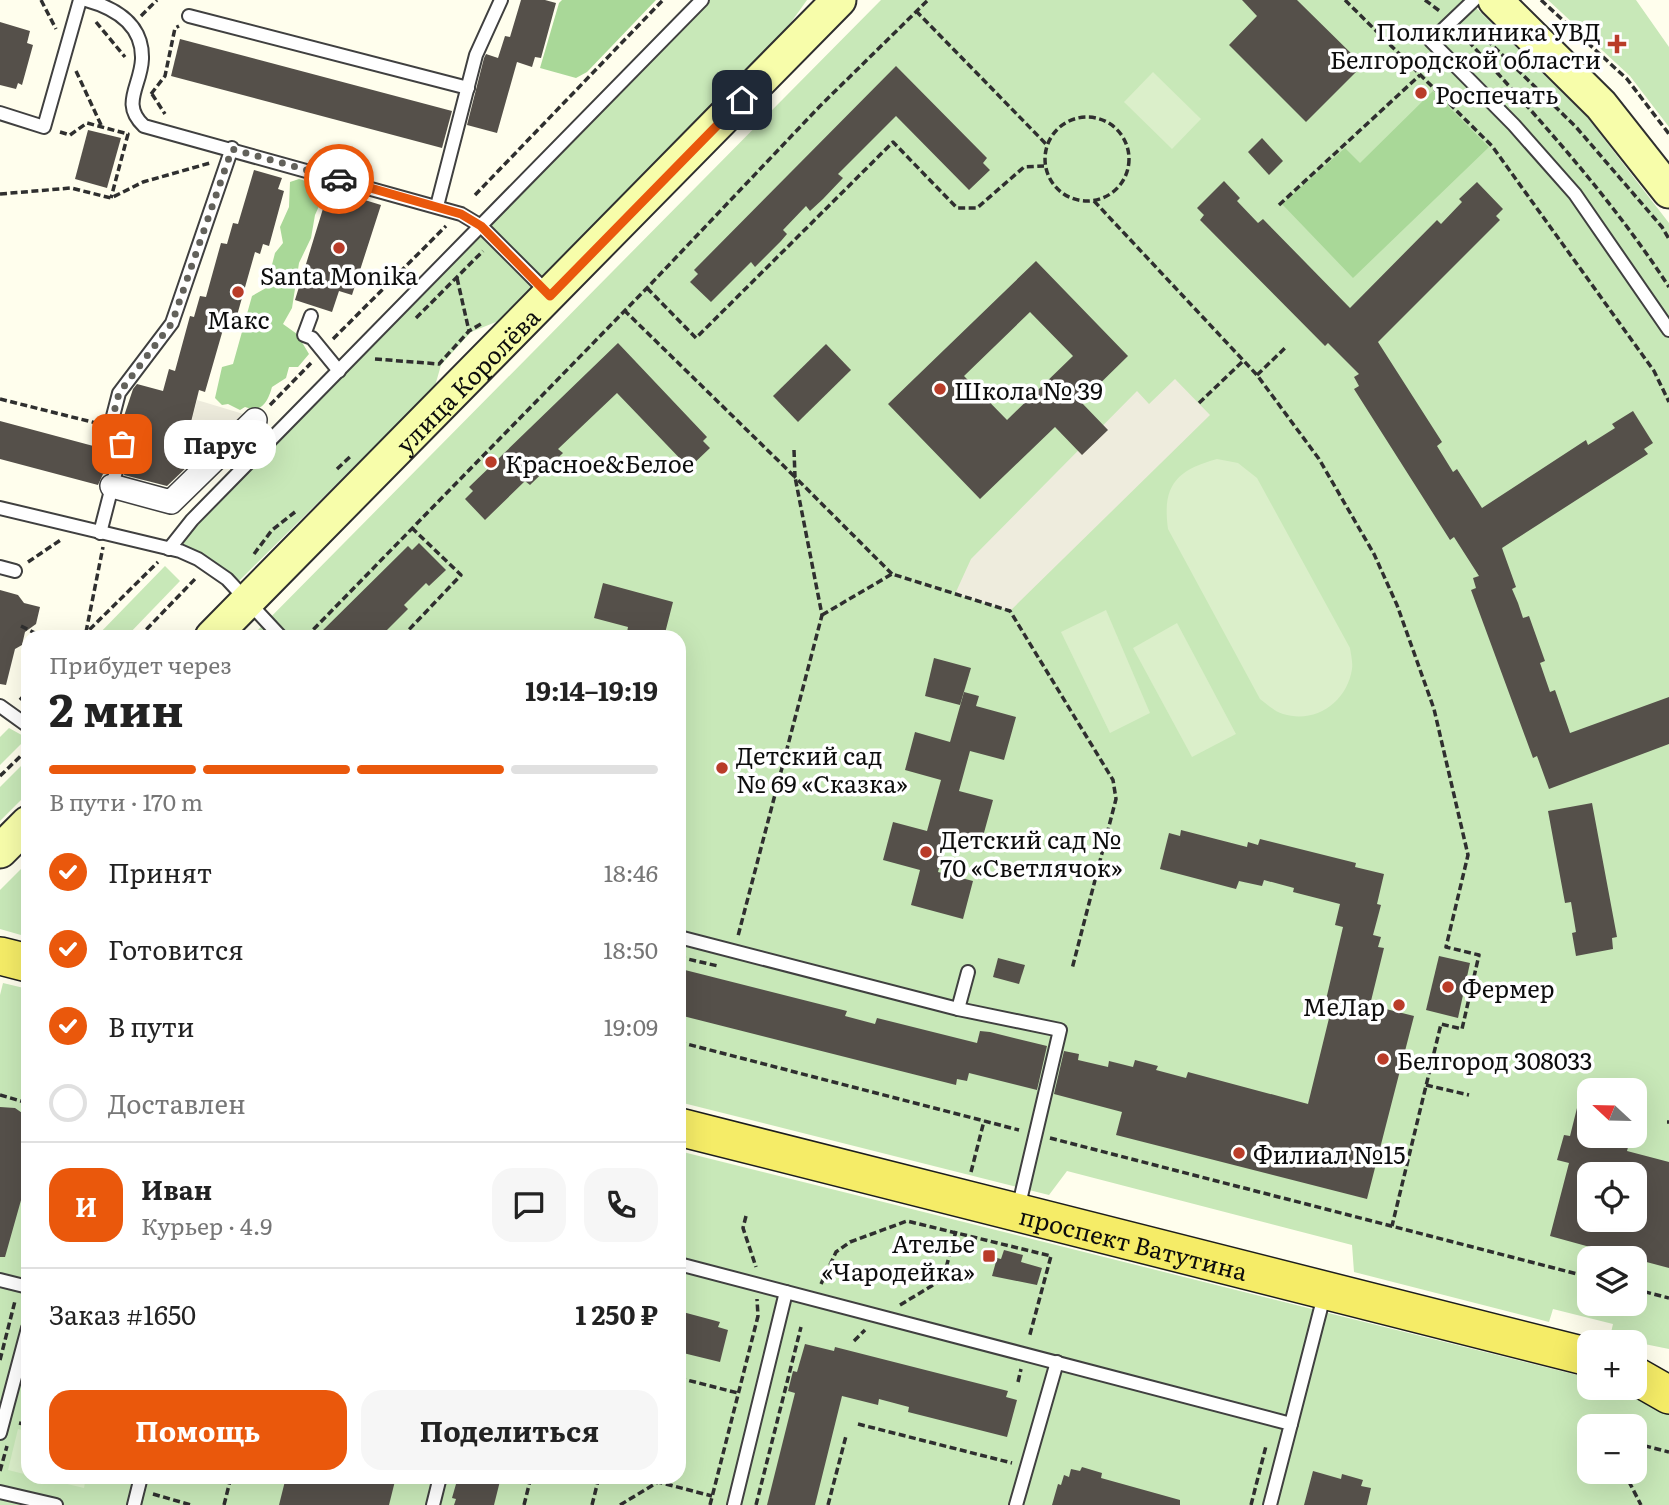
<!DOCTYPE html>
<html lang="ru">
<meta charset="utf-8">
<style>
:root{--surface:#fff;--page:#f6f6f6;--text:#222;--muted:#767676;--line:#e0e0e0;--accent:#ea580c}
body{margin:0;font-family:Literata,serif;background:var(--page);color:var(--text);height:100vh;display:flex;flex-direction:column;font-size:26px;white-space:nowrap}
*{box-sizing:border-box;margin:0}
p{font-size:23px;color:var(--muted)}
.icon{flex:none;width:38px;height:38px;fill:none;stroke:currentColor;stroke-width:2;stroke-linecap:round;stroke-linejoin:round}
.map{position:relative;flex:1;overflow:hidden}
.panel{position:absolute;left:21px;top:630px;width:665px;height:854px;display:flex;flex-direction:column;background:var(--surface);border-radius:21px;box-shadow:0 7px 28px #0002}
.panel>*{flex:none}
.needle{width:46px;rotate:292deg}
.tools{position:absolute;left:1577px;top:1078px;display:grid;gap:14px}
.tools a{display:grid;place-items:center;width:70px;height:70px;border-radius:14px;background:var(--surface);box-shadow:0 7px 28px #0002;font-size:35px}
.pin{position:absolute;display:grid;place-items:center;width:60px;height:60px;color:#fff;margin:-30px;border-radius:14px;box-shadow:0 4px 10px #0006}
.courier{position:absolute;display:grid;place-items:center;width:70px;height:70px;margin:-35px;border:5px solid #ea580c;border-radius:50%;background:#fff;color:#222;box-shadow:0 2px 9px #0007}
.bubble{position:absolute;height:49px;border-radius:21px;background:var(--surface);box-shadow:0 7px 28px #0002;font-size:23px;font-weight:700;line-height:49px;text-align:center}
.head em{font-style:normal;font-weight:700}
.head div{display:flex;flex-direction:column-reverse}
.head{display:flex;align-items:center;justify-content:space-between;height:119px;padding:0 28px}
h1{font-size:46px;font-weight:700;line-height:52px}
.bar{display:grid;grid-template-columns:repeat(4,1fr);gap:10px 7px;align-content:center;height:84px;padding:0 28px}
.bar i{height:9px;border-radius:5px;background:var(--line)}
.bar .active{background:var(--accent)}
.bar p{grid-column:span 4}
.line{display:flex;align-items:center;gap:18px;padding:0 28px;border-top:2px solid var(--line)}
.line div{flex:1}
.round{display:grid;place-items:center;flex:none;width:74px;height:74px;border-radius:21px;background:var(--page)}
ol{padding:0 28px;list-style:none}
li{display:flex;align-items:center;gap:21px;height:77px}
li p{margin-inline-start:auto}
li .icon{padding:7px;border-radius:50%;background:var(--accent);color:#fff;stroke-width:4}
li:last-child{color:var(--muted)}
li i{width:38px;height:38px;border:4px solid var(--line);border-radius:50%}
.primary-button{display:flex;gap:14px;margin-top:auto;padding:14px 28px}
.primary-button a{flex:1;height:80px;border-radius:21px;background:var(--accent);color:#fff;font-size:28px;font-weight:700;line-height:80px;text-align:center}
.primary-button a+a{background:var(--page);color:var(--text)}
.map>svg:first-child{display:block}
.green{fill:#c8e8b8;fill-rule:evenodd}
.forest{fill:#a9d898}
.pitch{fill:#dbefca}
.plaza{fill:#eeecdd}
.building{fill:#55504a;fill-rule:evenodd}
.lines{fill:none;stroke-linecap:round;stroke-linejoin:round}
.lane-casing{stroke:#404040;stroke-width:16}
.street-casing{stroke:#404040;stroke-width:26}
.secondary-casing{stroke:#2f2f2f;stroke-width:37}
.primary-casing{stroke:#1e1e1e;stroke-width:40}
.path{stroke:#2f2f2f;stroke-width:3.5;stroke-dasharray:7 3.5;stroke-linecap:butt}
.lane{stroke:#fff;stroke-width:12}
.street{stroke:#fff;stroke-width:23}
.secondary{stroke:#f7fdaa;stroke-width:33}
.primary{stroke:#f5ec67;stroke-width:37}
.done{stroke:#62615b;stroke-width:7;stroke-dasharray:0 12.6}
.route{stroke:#ea580c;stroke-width:9}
.poi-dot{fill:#b93c29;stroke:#fff;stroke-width:2.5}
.labels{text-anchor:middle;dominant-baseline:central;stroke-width:7;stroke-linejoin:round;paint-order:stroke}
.poi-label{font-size:24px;fill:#0d0d0d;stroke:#fff;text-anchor:start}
.street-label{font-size:24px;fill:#0d0d0d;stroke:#fff}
</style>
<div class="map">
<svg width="1669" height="1505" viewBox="0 0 1669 1505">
<rect width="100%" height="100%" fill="#fffeed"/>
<g class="green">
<path d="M707 0H807L777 42 541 279 487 224Z"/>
<path d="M881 0H1468L1587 117 1669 223V1349L1610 1337 1613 1324 1553 1309 1549 1322 1354 1272 1352 1245 1067 1171 1049 1195 679 1102V637H251ZM1589 1090H1634V1136H1589ZM1589 1174H1634V1220H1589ZM1589 1258H1634V1304H1589Z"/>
<path d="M1548 0H1636L1669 47V127L1630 76Z"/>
<path d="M479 232 534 287 501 320 471 332 441 365 435 386 236 584 173 548Z"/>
<path d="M165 566 180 581 126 637H96Z"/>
<path d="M9 728 27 738 0 765V737Z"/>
<path d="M28 759V793L0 821V787Z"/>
<path d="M28 862V937L0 929V890Z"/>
<path d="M3 983 28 989V1477H679V1151L1589 1378V1388H1623L1669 1412V1505H0V995ZM1589 1426H1634V1472H1589Z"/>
</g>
<g class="forest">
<path d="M562 0H656L587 72 576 78 540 68 559 3Z"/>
<path d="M1433 91 1489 147 1353 278 1282 204 1345 148 1360 163Z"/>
<path d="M299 179 319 185 324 195 315 215 311 238 299 263 292 308 283 324 297 334 309 354 298 367H289L286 378 272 387C268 401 262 414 245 407L240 410 228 404 222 405 215 398 222 367 233 364 252 296 266 288 275 253 283 243 280 227 289 207 290 182Z"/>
</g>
<g class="pitch">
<path d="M1153 72 1201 119 1172 149 1124 102Z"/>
<path d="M1217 459 1238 463 1257 478 1350 648C1351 655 1353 663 1352 669 1347 702 1316 724 1283 714 1275 712 1267 704 1260 699L1168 529C1162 486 1176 470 1217 459Z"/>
<path d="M1106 610 1150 713 1110 733 1061 632Z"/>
<path d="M1177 623 1236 734 1192 757 1133 648Z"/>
<path d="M18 1429 28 1432V1475L8 1470Z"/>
<path d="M38 1477H86L84 1488Z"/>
</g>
<g class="plaza">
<path d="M1175 379 1210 415 1010 611 955 594 971 559 1137 391 1149 404Z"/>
<path d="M197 400 250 416 171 513 174 492 194 467 182 459Z"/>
</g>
<g class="building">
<path d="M521 0H545L556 3 541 58 535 57 532 67 517 62 497 133 467 125 484 58 486 54 498 58 505 36 510 37Z"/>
<path d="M1242 0H1297L1363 65 1306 122 1229 45 1257 16Z"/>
<path d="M0 22 30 31 27 43 33 45 22 85 18 83 16 89 0 85Z"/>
<path d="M180 39 452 111 442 148 171 76Z"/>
<path d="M896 66 987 158 983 163 990 170 969 190 896 116 838 174 843 178 823 199 810 211 806 206 783 230 787 234 781 241 755 267 751 262 711 302 690 282 698 274 694 270Z"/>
<path d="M88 130 121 138 107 188 75 179Z"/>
<path d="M1262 138 1283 161 1269 175 1248 152Z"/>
<path d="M254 170 282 178 278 189 284 191 269 246 263 244 260 254 255 252 236 319 231 317 228 327 224 326 205 392 199 390 182 458 190 464 167 486 124 475 135 430 124 416 133 389 137 384 163 391 169 369 175 371 190 316 194 317 200 296 206 297 221 243 227 244 233 223 238 224Z"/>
<path d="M1224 181 1240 198 1237 201 1258 223 1263 219 1350 308 1437 220 1441 224 1462 202 1459 199 1477 182 1503 209 1496 216 1500 220 1378 342 1442 442 1437 446 1453 472 1457 469 1482 508 1586 440 1588 445 1615 428 1612 424 1633 411 1653 443 1644 449 1648 454 1502 548 1516 587 1512 589 1518 603 1523 618 1529 616 1545 661 1540 663 1550 692 1555 690 1570 733 1669 697V744L1549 789 1537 756 1533 758 1471 590 1476 588 1473 578 1479 576 1454 537 1450 540 1354 389 1359 386 1354 377 1359 374 1328 343 1325 346 1200 220 1204 215 1197 208Z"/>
<path d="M329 189 381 205 352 295 339 291 332 312 295 300Z"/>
<path d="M1036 261 1128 356 1081 402 1108 430 1082 455 1055 427 980 499 888 404ZM1030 312 1073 356 1007 420 964 376Z"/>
<path d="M618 343 707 437 703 441 710 448 689 468 617 393 558 449 563 453 530 485 525 481 485 520 465 499 473 491 469 487Z"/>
<path d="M826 344 851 370 798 422 773 396Z"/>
<path d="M0 421 112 451 106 474H103L98 485 0 459Z"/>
<path d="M419 543 446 570 429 586 426 583 404 605 408 609 380 637H316L408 546 412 550Z"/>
<path d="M603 583 673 602 664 637H626L628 627 594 618Z"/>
<path d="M0 590 18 595 24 603 40 607 36 624 25 632 22 645 15 649 6 685 0 684Z"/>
<path d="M934 658 971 668 960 705 925 696Z"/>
<path d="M964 692 979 696 976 706 1016 717 1004 760 970 751 959 791 993 800 982 840 949 831 938 872 973 881 963 919 911 905 920 870 883 860 893 822 927 831 941 780 905 770 915 732 950 742Z"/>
<path d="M1592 803 1617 937 1612 938 1613 949 1576 956 1572 933 1576 932 1571 902 1565 903 1548 811Z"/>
<path d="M1181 830 1247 847 1248 842 1258 845 1260 839 1356 863 1355 867 1384 874 1377 904 1381 905 1373 935 1381 937 1378 947 1384 948 1370 1005 1414 1016 1367 1199 1116 1135 1122 1112 1054 1094 1064 1051 1079 1054 1078 1060 1108 1067 1109 1061 1133 1067 1135 1060 1158 1066 1156 1070 1186 1078 1188 1072 1308 1104 1332 1006 1325 1004 1343 927 1335 925 1340 904 1293 892 1294 888 1264 880 1262 886 1239 881 1236 889 1160 869 1169 833 1180 836Z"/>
<path d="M1439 956 1470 963 1458 1018 1426 1010Z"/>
<path d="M998 958 1025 965 1019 984 993 977Z"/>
<path d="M681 969 847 1011 845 1016 875 1024 877 1018 977 1043 980 1031 990 1032 1047 1046 1037 1090 969 1073 967 1081 957 1079 956 1085 679 1015V970Z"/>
<path d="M1583 1084H1589V1136H1631L1627 1151 1669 1162V1268L1609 1252 1608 1258H1600L1588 1255 1590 1247 1550 1236 1569 1163 1557 1160 1564 1135 1570 1136ZM1589 1174H1634V1220H1589Z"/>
<path d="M0 1107 15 1108 28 1117V1187L25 1186 5 1257H0Z"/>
<path d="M1004 1250 1023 1255 1021 1262 1042 1268 1037 1285 992 1276 997 1258 1001 1259Z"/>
<path d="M679 1311 720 1322 718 1327 728 1330 720 1362 679 1352Z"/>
<path d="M805 1344 834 1351 835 1347 1008 1391 1006 1397 1017 1400 1007 1437 908 1412 909 1407 879 1399 878 1405 842 1396 815 1505H767L795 1393 788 1391 793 1371 797 1372Z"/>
<path d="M1082 1467 1102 1473 1101 1478 1180 1500V1505H1052L1058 1484 1061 1485 1064 1475 1069 1477 1071 1469 1080 1471Z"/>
<path d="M1313 1471 1341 1479 1342 1474 1363 1480 1361 1486 1371 1488 1367 1505H1304Z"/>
<path d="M286 1477H396L389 1505H279Z"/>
<path d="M458 1477H501L494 1505H454L456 1499 452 1498Z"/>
</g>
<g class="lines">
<g class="lane-casing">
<g id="lane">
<path d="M86 0C115 8 143 24 142 59 141 86 120 104 144 126L461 214 481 226 548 293"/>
<path d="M1474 0 1431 41 1514 125 1575 194 1669 330"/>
<path d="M189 16 468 88"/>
<path d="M0 113 44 127 80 0"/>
<path d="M437 206 476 55 501 0"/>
<path d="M311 316 304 335 312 338 339 371"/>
<path d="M0 508 180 551 198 559 227 579 281 637"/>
<path d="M100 533 123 444 112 420 119 393 172 323 232 148"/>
<path d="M169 549 192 520 702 0"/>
<path d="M0 567 15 571"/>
<path d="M0 706 28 726"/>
<path d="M679 937 958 1009 1060 1030 1018 1209"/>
<path d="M958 1009 968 972"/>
<path d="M679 1264 1291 1424 1270 1505"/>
<path d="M0 1280 28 1287"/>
<path d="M1291 1424 1325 1292"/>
<path d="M0 1433 28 1328"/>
<path d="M0 1492 56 1505"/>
<path d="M134 1505 141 1477"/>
<path d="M433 1505 440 1477"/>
<path d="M734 1505 786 1292"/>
<path d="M1016 1505 1057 1362"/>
</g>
</g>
<g class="street-casing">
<path id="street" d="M112 486 171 502 255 420"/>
</g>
<g class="secondary-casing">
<g id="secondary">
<path d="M1495 0 1601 105 1669 191"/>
<path id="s1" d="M212 637C421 425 631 214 839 0"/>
<path d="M0 851 28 823"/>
</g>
</g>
<g class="primary-casing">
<g id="primary">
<path d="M0 956 28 963"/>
<path id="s2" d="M679 1127 1589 1357"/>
<path d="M1634 1375 1669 1395"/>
</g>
</g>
<g class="path">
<path d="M41 0 56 29"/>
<path d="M1345 0 1492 146 1654 371 1669 402"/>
<path d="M1425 0 1441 12"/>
<path d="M1541 0 1627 79 1669 134"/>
<path d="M916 11 1046 144"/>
<path d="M141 16 157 0"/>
<path d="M96 22 125 57"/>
<path d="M1470 27 1480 33 1576 127 1662 227 1669 239"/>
<path d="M1463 32 1471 44C1542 122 1612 199 1669 287"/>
<path d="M76 71 102 127"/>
<path d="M151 94 165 76 175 28 179 26"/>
<path d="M152 94 165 114"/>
<circle cx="1087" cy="159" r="42"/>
<path d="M60 132 70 135 87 123 128 134 111 198"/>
<path d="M0 194 71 188 111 198 143 182 210 163"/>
<path d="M475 195 663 0"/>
<path d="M1094 201 1257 375 1319 459 1374 554 1397 605 1434 709 1468 855 1446 947 1479 955 1462 1029 1441 1024 1392 1226"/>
<path d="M1279 205 1420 75"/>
<path d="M457 278 469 331"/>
<path d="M647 288 696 338 893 142 957 208H977L1024 167 1044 166"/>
<path d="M624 310 795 477 822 615 738 936"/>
<path d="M416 318 483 251"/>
<path d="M333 339 446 226"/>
<path d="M375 359 439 364 469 331 481 324"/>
<path d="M1257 375 1285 348"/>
<path d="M0 399 96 423"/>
<path d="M1199 403 1243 361"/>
<path d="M270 405 311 363"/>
<path d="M794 450 795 477 892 574"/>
<path d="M337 469 352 455"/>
<path d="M254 554 272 530 295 512"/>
<path d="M28 562 62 539"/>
<path d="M822 615 892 574 1010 611 1113 780 1116 799 1072 969"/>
<path d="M21 626 43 637"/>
<path d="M86 632 103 547"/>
<path d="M82 637 158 562"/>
<path d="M139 637 196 578"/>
<path d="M306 637 647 288 820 106 928 0"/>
<path d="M402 637 461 575 413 529"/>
<path d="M20 700 28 691"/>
<path d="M0 776 28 749"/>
<path d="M22 884H28"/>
<path d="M679 957 718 966"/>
<path d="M679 1042 1019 1130"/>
<path d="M1426 1085 1469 1095"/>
<path d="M0 1095 28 1103"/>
<path d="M1667 1122H1669"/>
<path d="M1050 1138 1589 1277"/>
<path d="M971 1172 984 1121"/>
<path d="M746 1216 743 1228 756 1267"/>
<path d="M23 1270 28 1253"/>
<path d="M821 1284 836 1252 850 1242 907 1221 1051 1256 1029 1338"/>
<path d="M1634 1289 1669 1298"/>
<path d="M900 1305 943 1279 956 1231"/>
<path d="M854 1341 865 1330"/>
<path d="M0 1360 15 1301"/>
<path d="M679 1378 738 1393"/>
<path d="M1018 1382 1021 1369"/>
<path d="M19 1423 28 1425"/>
<path d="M858 1424 1012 1463"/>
<path d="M1634 1443 1669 1452"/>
<path d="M0 1471 7 1446"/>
<path d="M1624 1472 1641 1505"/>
<path d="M153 1494 191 1505"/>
<path d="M224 1505 231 1477"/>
<path d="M524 1505 531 1477"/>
<path d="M592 1505 599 1477"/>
<path d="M620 1505 658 1482 712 1496"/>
<path d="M710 1505 758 1316 757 1299"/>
<path d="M756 1505 801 1327"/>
<path d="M828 1505 846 1436"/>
<path d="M1251 1505 1266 1446"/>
</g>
<use href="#lane" class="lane"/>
<use href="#street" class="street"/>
<use href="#secondary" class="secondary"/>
<use href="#primary" class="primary"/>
</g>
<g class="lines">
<path class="done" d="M122 444 112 420 119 393 172 323 232 149 339 179"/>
<path class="route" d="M339 179 461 214 481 226 550 296 742 100"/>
</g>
<g class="poi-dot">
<path d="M1613.5 33.5h7v7h7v7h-7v7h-7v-7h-7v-7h7z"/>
<circle cx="1421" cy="93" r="7"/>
<circle cx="339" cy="248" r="7"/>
<circle cx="238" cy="292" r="7"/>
<circle cx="940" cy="389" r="7"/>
<circle cx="491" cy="462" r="7"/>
<circle cx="722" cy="768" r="7"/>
<circle cx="926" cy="852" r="7"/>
<circle cx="1448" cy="987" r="7"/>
<circle cx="1399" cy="1005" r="7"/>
<circle cx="1383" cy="1059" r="7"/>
<circle cx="1239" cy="1153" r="7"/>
<rect x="982" y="1249" width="14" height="14" rx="3.5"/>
</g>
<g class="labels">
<g class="poi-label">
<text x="1601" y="30" text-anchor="end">Поликлиника УВД<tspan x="1601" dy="28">Белгородской области</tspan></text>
<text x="1435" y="93">Роспечать</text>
<text x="339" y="274" text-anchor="middle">Santa Monika</text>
<text x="238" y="318" text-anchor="middle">Макс</text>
<text x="954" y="389">Школа № 39</text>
<text x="505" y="462">Красное&amp;Белое</text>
<text x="736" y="754">Детский сад<tspan x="736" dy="28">№ 69 «Сказка»</tspan></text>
<text x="940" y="838">Детский сад №<tspan x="940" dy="28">70 «Светлячок»</tspan></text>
<text x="1462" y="987">Фермер</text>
<text x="1385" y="1005" text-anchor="end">МеЛар</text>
<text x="1397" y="1059">Белгород 308033</text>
<text x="1253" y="1153">Филиал №15</text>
<text x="975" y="1242" text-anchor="end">Ателье<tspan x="975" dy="28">«Чародейка»</tspan></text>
</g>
<g class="street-label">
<text stroke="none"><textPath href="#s1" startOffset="362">улица Королёва</textPath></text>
<text stroke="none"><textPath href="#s2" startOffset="469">проспект Ватутина</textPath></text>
</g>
</g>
</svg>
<div class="tools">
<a><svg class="needle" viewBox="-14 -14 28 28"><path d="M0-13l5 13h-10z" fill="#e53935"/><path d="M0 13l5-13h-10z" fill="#767676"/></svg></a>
<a><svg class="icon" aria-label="locate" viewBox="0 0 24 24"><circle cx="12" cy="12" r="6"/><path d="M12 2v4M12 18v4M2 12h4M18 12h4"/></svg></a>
<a><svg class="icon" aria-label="layers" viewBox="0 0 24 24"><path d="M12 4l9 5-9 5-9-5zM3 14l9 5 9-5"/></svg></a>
<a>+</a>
<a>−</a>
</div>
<div class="pin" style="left:122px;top:444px;background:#ea580c"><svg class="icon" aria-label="bag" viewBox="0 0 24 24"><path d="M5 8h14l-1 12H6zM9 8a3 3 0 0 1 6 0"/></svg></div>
<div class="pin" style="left:742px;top:100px;background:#1f2937"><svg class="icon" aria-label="home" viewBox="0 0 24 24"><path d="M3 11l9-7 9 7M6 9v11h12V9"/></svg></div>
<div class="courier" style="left:339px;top:179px"><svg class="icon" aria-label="car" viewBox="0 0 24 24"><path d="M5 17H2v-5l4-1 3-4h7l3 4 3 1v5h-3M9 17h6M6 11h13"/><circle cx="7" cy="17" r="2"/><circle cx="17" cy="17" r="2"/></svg></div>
<div class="bubble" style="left:164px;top:420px;width:112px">Парус</div>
<section class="panel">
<div class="head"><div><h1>2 мин</h1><p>Прибудет через</p></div><em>19:14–19:19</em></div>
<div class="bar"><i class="active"></i><i class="active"></i><i class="active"></i><i></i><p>В пути · 170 m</p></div>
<ol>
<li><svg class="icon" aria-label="check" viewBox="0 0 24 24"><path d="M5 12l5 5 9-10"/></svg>Принят<p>18:46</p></li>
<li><svg class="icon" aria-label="check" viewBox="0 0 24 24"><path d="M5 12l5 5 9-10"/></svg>Готовится<p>18:50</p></li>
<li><svg class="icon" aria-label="check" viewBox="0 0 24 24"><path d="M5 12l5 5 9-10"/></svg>В пути<p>19:09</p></li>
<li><i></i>Доставлен</li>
</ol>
<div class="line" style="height:126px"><b class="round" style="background:var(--accent);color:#fff">И</b><div><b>Иван</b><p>Курьер · 4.9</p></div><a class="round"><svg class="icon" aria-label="chat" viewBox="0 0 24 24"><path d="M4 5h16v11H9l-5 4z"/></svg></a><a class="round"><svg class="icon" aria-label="phone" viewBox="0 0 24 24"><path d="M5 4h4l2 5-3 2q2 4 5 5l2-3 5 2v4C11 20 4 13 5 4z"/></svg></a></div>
<div class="line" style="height:91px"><div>Заказ #1650</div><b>1 250 ₽</b></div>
<div class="primary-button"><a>Помощь</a><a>Поделиться</a></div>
</section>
</div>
